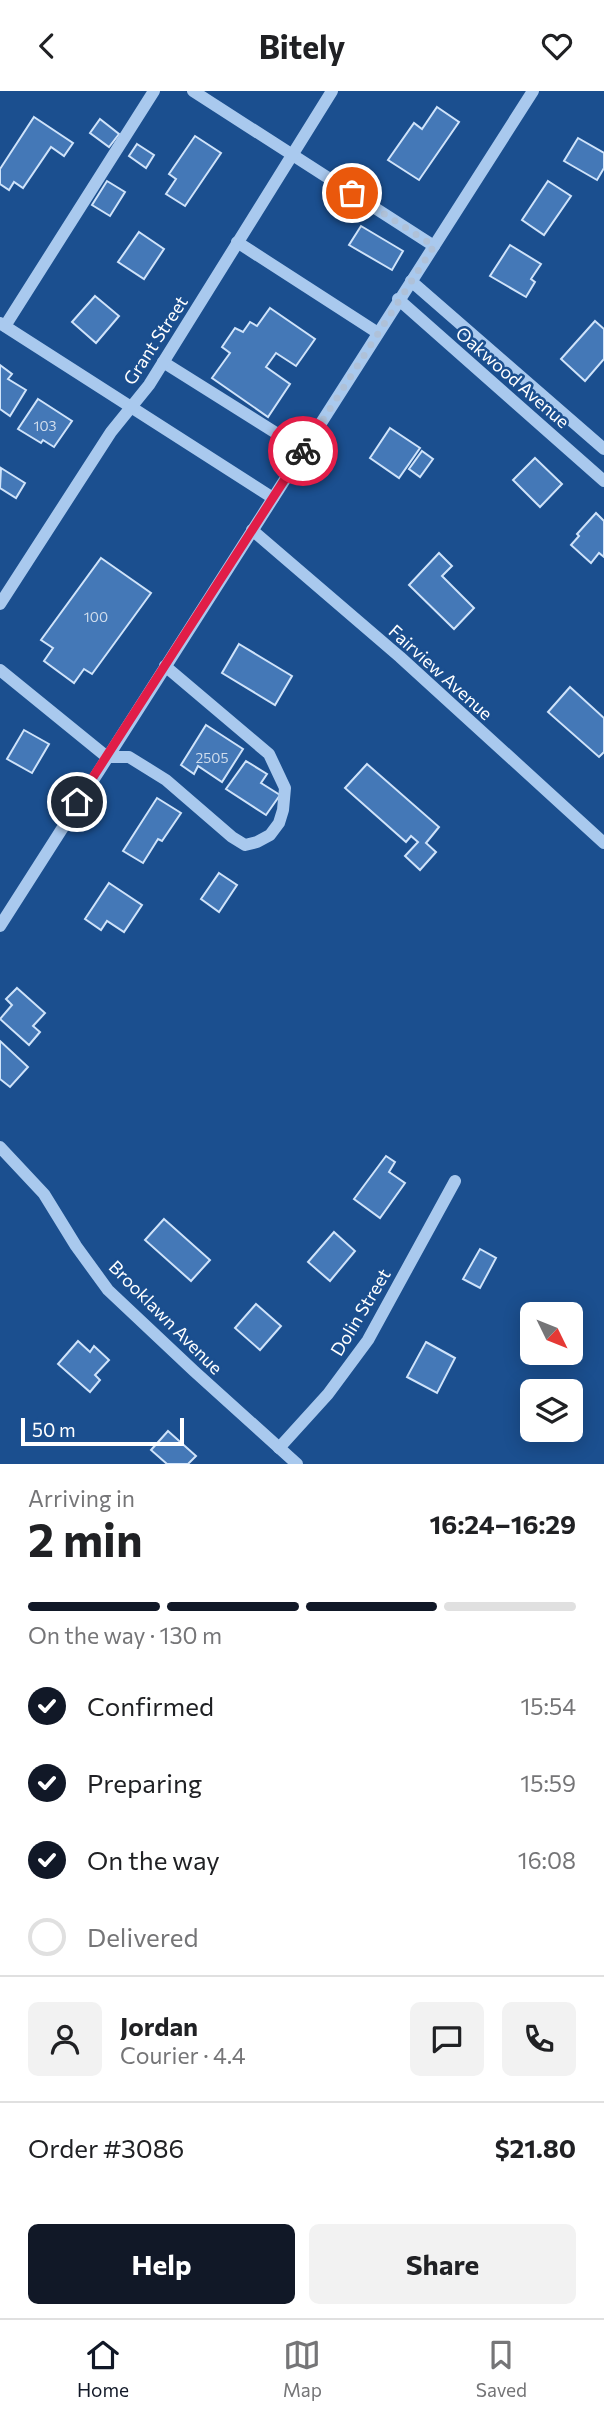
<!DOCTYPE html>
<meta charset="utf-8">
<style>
:root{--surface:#fff;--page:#f2f2f2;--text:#202124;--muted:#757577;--line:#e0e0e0;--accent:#111827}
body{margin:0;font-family:Commissioner,sans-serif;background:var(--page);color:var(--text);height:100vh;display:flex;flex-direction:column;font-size:26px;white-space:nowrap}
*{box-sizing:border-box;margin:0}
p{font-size:23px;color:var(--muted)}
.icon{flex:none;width:38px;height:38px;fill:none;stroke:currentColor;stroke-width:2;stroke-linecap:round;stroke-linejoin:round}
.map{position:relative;height:1373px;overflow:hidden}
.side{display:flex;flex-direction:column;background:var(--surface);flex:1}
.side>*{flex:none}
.needle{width:46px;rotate:133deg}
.controls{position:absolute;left:520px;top:1211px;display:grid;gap:14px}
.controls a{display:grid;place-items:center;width:63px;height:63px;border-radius:10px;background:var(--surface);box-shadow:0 4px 18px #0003;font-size:35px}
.scale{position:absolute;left:21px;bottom:18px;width:163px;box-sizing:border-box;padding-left:7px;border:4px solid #fff;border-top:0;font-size:19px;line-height:24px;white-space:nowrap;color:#fff;-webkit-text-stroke:5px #1b4f8f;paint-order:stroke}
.pin{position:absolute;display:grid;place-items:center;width:60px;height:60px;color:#fff;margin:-30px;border:4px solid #fff;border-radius:50%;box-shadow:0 2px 7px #0007}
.courier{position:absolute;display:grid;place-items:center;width:70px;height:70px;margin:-35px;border:5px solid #e11d48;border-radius:50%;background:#fff;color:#222;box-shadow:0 2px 9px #0007}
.overview em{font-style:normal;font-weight:700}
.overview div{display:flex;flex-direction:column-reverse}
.overview{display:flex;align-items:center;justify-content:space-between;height:119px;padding:0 28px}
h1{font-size:46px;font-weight:700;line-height:52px}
.bar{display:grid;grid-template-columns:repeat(4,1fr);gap:10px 7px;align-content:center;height:84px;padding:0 28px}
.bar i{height:9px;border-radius:5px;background:var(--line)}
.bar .current{background:var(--accent)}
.bar p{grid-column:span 4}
.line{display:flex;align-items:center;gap:18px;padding:0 28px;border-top:2px solid var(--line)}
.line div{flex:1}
.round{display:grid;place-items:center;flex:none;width:74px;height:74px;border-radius:10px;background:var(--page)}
ol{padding:0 28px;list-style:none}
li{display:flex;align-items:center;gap:21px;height:77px}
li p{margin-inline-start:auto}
li .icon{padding:7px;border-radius:50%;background:var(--accent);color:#fff;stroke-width:4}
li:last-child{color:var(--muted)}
li i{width:38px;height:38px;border:4px solid var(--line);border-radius:50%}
.button{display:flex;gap:14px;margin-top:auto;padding:14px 28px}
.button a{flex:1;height:80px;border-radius:10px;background:var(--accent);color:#fff;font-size:28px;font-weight:700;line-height:80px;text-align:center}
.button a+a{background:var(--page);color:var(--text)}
header{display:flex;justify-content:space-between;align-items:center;height:91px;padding:0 28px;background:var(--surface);font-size:32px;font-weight:700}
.menu{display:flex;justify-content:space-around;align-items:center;height:98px;border-top:2px solid var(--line);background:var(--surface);font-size:19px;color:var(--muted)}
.menu a{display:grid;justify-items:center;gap:4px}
.menu .current{color:var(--accent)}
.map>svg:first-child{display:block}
.building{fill:#4478b7;stroke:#cfe3fa;stroke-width:2}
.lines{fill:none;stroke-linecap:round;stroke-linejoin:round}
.minor{stroke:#a9c9ee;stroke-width:12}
.done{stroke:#afc1d8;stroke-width:7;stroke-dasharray:0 12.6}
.route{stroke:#e11d48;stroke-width:9}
.labels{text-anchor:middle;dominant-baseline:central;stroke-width:5;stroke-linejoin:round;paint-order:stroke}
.number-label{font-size:14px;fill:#d0dded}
.street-label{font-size:18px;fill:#fff;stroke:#1b4f8f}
</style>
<header><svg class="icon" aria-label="back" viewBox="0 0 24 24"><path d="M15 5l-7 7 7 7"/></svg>Bitely<svg class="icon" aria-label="heart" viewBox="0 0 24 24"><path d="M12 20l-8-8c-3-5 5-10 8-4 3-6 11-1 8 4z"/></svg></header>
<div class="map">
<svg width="604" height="1373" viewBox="0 0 604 1373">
<rect width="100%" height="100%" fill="#1b4f8f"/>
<g class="building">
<path d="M437 16 459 31 419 89 388 69 414 32 422 38Z"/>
<path d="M34 26 73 52 64 65 51 56 23 97 14 91 9 99 0 93V78Z"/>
<path d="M100 28 119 43 109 56 90 42Z"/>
<path d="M195 45 221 62 185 115 166 103 176 88 169 83Z"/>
<path d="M578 47 604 62V77L597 89 564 70Z"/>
<path d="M137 53 154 64 146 77 129 65Z"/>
<path d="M107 90 125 101 110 125 92 114Z"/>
<path d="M548 90 571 105 544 144 522 129Z"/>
<path d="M361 135 403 160 392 179 349 154Z"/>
<path d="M139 141 164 158 144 188 118 171Z"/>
<path d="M510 154 541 173 531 188 535 191 526 206 490 185Z"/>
<path d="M95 205 119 225 96 252 72 231Z"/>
<path d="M270 217 315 248 296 275 276 262 266 276 290 293 268 326 212 287 230 262 222 256 235 237 243 241 250 231 257 235Z"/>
<path d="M595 230 604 238V268L585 290 561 268Z"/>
<path d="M0 274 12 283 8 288 26 299 10 325 0 318Z"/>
<path d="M38 308 72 330 54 356 43 349 41 352 18 338Z"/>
<path d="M390 337 420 357 399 387 370 367Z"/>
<path d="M422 360 433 368 420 386 409 378Z"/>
<path d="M535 367 562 393 540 416 513 389Z"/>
<path d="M1 377 25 392 16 407 0 397Z"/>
<path d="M596 422 604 430V466L599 462 591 472 571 454 579 445 577 443Z"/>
<path d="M439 462 452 475 442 485 474 517 454 538 409 494Z"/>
<path d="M101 467 151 502 92 583 84 578 74 592 44 570 53 557 41 549Z"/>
<path d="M239 553 292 585 275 614 222 582Z"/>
<path d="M570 596 604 627V661L599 666 548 621Z"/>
<path d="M206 634 243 658 222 691 198 675 194 683 181 674Z"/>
<path d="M24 639 49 653 32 682 7 668Z"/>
<path d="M246 670 267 683 261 692 280 704 266 724 226 698Z"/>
<path d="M367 673 439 736 426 752 436 761 420 779 405 765 418 751 411 745 406 751 345 697Z"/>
<path d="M157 707 181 722 162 750 158 748 143 772 123 760Z"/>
<path d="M219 782 237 794 219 821 201 808Z"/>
<path d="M109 792 142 814 124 841 107 830 101 839 85 828Z"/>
<path d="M17 897 45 922 33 935 40 941 29 954 0 928 12 914 6 908Z"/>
<path d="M0 950 28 976 10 996 0 988Z"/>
<path d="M386 1065 395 1071 389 1081 405 1092 380 1127 354 1108Z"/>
<path d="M164 1128 210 1169 191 1190 145 1149Z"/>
<path d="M334 1141 355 1160 330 1190 308 1171Z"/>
<path d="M480 1158 496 1167 480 1197 463 1188Z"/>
<path d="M256 1213 281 1235 260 1259 235 1237Z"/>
<path d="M78 1250 90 1261 94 1255 109 1269 95 1284 100 1289 90 1301 58 1273Z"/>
<path d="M426 1251 455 1267 437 1302 407 1286Z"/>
<path d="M168 1340 196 1365 188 1373H167L151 1359Z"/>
</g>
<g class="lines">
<g class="minor">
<path d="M193 0 434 155"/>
<path d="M237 151 378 242"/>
<path d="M411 190 604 358"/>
<path d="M398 208 604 390"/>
<path d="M0 232 273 407"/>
<path d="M5 235 154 0"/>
<path d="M163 271 303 359"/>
<path d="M252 439 400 566 604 752"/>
<path d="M0 513 111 341 149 294 332 0"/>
<path d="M0 579 107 666H129L166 689 232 746 245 754 257 751 270 744 279 732 283 719 285 697 269 663 165 575"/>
<path d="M0 835 533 0"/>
<path d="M0 1056 44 1103 76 1155 108 1199 194 1280 297 1373"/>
<path d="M279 1357 328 1303 368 1249 455 1090"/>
</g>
</g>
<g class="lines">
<path class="done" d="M303 360 434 155 352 102"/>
<path class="route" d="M77 711 303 360"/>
</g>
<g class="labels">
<g class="number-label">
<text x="45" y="334">103</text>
<text x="96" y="525">100</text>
<text x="212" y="666">2505</text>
</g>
<g class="street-label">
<text transform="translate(155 249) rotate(-57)">Grant Street</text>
<text transform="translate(513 286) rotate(41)">Oakwood Avenue</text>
<text transform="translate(441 581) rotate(42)">Fairview Avenue</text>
<text transform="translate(360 1221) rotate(-59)">Dolin Street</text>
<text transform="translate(166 1226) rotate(45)">Brooklawn Avenue</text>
</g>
</g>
</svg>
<div class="controls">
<a><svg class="needle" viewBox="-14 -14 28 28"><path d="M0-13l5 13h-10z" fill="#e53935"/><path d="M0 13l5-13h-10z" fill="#757577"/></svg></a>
<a><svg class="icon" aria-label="layers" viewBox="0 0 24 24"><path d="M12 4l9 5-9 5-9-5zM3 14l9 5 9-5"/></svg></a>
</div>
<div class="scale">50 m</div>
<div class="pin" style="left:352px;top:102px;background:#ea580c"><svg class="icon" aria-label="bag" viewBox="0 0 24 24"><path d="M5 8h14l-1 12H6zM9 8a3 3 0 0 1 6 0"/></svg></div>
<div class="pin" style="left:77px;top:711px;background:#1f2937"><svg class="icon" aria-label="home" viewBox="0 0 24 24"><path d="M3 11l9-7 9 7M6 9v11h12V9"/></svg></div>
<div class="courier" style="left:303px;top:360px"><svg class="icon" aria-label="bike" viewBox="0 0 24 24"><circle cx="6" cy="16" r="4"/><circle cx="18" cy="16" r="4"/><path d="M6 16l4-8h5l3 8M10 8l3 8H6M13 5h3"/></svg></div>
</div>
<section class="side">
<div class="overview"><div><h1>2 min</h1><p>Arriving in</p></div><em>16:24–16:29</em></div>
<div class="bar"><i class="current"></i><i class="current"></i><i class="current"></i><i></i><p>On the way · 130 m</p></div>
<ol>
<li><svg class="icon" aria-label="check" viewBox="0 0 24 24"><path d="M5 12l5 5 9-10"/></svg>Confirmed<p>15:54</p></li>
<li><svg class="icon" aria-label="check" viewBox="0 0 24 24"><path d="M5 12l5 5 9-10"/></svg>Preparing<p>15:59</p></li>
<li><svg class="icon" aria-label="check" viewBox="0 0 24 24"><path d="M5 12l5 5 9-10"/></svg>On the way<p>16:08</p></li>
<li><i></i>Delivered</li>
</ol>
<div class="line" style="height:126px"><a class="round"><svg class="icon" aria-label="person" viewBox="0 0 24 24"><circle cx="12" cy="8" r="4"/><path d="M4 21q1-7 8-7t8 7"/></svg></a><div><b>Jordan</b><p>Courier · 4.4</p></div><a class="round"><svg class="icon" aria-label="chat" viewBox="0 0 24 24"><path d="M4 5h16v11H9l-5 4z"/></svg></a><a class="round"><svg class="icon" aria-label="phone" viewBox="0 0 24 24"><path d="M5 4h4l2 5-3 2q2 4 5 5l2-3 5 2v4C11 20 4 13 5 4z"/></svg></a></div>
<div class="line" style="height:91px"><div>Order #3086</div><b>$21.80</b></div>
<div class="button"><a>Help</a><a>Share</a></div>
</section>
<nav class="menu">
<a class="current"><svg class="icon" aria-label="home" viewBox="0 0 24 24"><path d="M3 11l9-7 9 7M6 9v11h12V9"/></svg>Home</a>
<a><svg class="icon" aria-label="map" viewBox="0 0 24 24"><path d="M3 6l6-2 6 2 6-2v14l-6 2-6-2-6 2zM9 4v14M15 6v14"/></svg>Map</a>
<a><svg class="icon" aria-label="saved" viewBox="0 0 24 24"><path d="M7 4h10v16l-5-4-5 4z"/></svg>Saved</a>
</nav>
